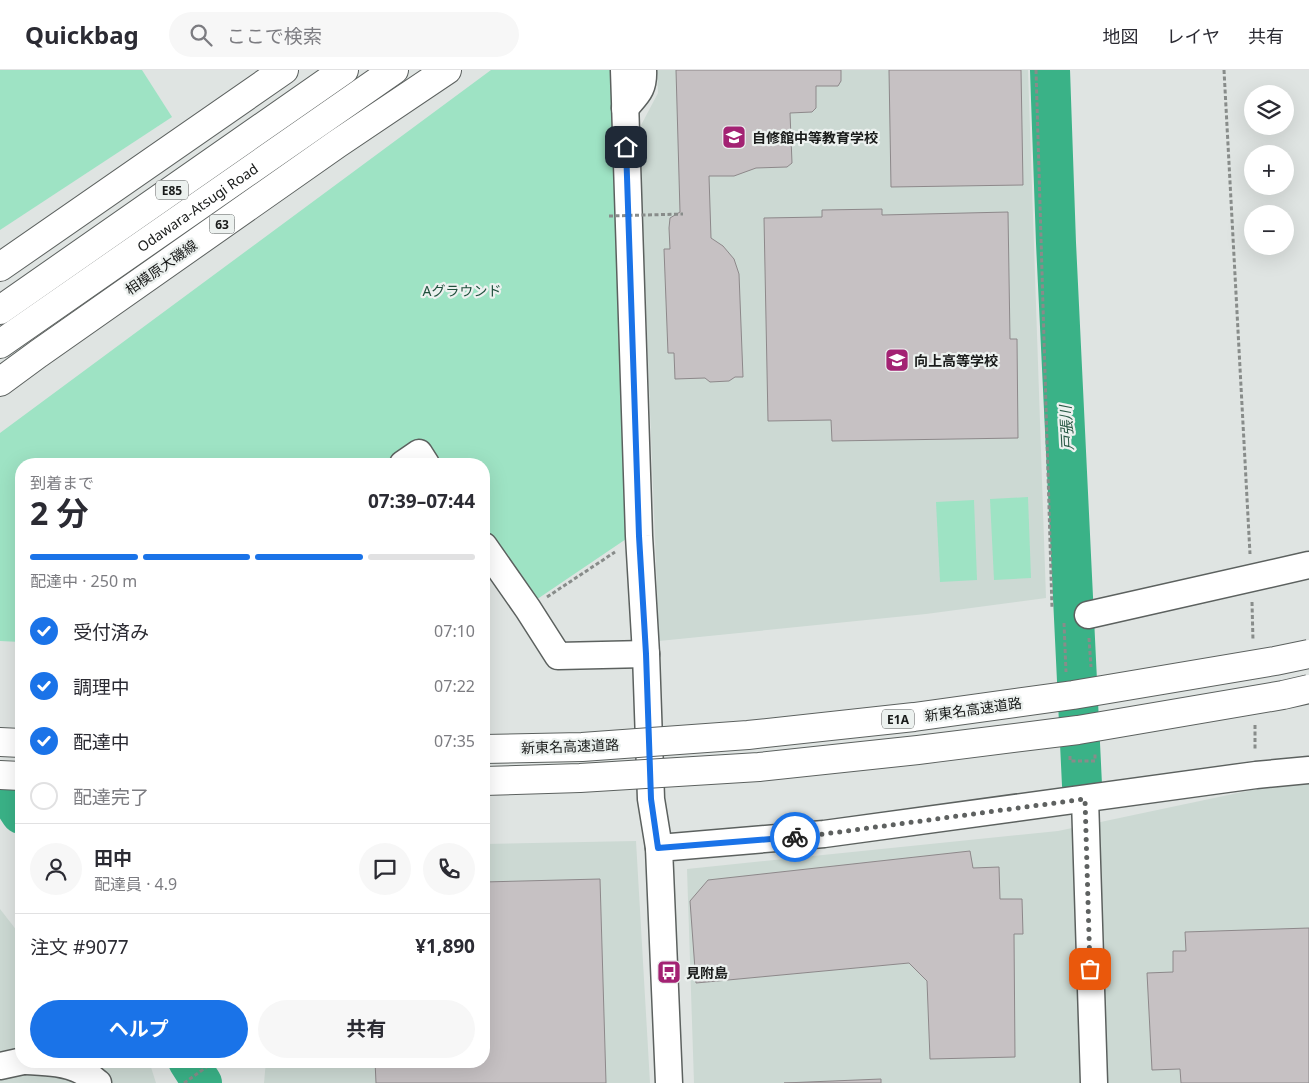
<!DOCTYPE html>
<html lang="ja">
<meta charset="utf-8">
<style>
:root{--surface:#fff;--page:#f7f7f7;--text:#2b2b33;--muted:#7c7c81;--line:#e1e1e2;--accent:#1a73e8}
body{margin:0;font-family:"Noto Sans","Noto Sans JP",sans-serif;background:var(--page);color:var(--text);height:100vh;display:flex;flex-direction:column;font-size:19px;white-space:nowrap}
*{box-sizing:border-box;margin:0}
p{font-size:16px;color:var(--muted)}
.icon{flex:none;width:28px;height:28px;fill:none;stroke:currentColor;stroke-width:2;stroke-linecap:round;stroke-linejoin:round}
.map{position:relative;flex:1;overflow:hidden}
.drawer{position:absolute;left:15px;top:388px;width:475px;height:610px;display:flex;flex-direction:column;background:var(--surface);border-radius:20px;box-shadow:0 5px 20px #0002}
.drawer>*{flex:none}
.tools{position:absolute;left:1244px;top:15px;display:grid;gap:10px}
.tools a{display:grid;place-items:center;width:50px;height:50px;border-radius:50%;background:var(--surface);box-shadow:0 5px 20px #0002;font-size:25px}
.pin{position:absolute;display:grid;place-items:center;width:42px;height:42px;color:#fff;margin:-21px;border-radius:10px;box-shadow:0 2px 8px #0006}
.courier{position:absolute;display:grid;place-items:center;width:50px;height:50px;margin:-25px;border:4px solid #1a73e8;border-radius:50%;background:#fff;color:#222;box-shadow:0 1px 6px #0007}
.headline em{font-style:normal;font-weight:700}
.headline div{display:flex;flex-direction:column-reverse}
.headline{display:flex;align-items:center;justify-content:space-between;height:85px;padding:0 15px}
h1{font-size:32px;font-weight:700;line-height:38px}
.bar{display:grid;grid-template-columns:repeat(4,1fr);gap:8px 5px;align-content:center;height:60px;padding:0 15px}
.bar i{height:6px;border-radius:4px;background:var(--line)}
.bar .active{background:var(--accent)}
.bar p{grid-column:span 4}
.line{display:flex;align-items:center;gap:12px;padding:0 15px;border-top:1px solid var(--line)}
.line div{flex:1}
.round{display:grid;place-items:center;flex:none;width:52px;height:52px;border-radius:26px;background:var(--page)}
ol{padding:0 15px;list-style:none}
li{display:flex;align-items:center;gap:15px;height:55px}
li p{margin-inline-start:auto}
li .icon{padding:5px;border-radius:50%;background:var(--accent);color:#fff;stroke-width:4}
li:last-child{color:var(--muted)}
li i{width:28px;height:28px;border:2px solid var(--line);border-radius:50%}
.action{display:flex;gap:10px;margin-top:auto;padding:10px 15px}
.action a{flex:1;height:58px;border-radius:30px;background:var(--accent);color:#fff;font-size:20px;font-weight:700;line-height:58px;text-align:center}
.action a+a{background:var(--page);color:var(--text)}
header{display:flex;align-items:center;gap:30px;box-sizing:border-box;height:70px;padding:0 25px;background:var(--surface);border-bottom:1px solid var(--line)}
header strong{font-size:24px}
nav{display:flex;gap:28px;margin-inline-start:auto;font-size:18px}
.search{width:350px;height:45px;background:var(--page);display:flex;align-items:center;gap:12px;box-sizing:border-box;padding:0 18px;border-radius:28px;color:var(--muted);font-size:19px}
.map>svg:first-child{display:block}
.built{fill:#ccd9d3}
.green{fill:#9ee3c4}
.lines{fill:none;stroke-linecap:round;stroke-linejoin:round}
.river{stroke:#3ab287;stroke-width:40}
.building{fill:#c6c1c3;stroke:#8d888a}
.minor-casing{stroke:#5c615f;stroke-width:29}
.major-casing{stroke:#5c615f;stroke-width:30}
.highway-casing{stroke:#5c615f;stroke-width:30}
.path{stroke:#888c8a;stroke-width:3;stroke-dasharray:4 2.5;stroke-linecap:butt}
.minor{stroke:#fff;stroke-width:26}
.major{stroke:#fff;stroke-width:28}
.highway{stroke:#fff;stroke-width:28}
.highway-bridge-casing{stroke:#5c615f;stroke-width:30;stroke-linecap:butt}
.path-bridge{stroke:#888c8a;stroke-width:3;stroke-dasharray:4 2.5;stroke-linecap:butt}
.highway-bridge{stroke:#fff;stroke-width:28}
.done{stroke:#5e6160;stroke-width:5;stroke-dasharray:0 9}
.route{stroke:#1a73e8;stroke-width:6}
.labels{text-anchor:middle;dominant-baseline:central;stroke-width:4.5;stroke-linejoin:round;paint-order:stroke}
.shield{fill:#ecf1ef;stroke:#585b5a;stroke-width:1}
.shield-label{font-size:12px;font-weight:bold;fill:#191b1a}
.poi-label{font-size:14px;font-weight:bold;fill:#191b1a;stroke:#ecf1ef;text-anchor:start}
.street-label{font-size:14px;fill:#191b1a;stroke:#ecf1ef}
.park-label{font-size:14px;fill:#20503d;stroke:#ecf1ef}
.water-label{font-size:15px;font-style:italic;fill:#2a5a46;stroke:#ecf1ef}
</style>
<header>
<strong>Quickbag</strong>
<div class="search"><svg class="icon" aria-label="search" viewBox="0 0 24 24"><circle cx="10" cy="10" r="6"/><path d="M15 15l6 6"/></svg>ここで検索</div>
<nav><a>地図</a><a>レイヤ</a><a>共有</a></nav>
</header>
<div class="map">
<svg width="1309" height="1013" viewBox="0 0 1309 1013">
<rect width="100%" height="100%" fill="#dfe4e2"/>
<g class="built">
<path d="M657 0H1028L1046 528 926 544 659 571 639 59 658 23Z"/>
<path d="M1309 708V1013H694L687 799 1058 761Z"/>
<path d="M636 771 650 1013H264L266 991H484V774Z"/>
<path d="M0 839 21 866V991H149L156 1013H0Z"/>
</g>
<g class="green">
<path d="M0 0H142L172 47 0 160Z"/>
<path d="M491 0H612L632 465 530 534 484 466V394H21V572L0 571V363Z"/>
<path d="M1028 427 1031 508 994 510 990 429Z"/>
<path d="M974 430 977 510 940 512 936 432Z"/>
</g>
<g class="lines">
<g class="river">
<path d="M1050 0 1056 173 1082 715"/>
<path d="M0 712 21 744"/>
<path d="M188 991 202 1013"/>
</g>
</g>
<g class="building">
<path d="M676 0H841V11L838 16H816V38L812 42 790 43 792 93 787 97 756 98 734 106H709L711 168 723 176 734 189 739 204 743 307H735L729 311 710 312 705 308 675 309 674 283H668L664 179H670L669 158 670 148 680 142Z"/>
<path d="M889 0H1021L1023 115 891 117Z"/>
<path d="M882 139V145L1008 142 1010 269H1017L1018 368 832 371 831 350 768 351 764 148 822 147V140Z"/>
<path d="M970 781 973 798 999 797 1000 829H1022L1023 864H1014L1015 987 930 989 927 911 909 893 696 913 690 831 708 810Z"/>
<path d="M600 809 606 1013H376L375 991H484V812Z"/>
<path d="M1309 858V1013H1181L1180 999 1152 1000 1147 903 1173 902V881H1186L1185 862Z"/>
<path d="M881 1009V1013H784Z"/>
</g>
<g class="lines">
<g class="minor-casing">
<g id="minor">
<path d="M624 0 639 466 646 584 651 729 659 778"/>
<path d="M625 38C637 24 644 20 643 0"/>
<path d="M403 394 419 383 426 394"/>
<path d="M484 476 528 539 558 586 646 584"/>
<path d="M1088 545 1309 495"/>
<path d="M1085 729 1094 1013"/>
<path d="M26 991C45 992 64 992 82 1001 87 1004 93 1009 98 1013"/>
<path d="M0 996 23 991"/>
<path d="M669 1013 659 778 824 764 1256 705 1309 700"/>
</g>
</g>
<g class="major-casing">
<g id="major">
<path d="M0 197 284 0"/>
<path d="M0 312 38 284 337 74 447 0"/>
</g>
</g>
<g class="highway-casing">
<g id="highway">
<path d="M0 240 344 0"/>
<path id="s1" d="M0 274 394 0"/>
<path d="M0 672 21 673"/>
<path d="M0 705 21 706"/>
</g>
</g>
<g class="path">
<path d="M1036 0 1052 538"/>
<path d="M1224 0 1250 484"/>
<path d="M547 527 615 482"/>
<path d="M1252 532 1253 571"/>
<path d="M1064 553 1066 602"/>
<path d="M1089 568 1091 597"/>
<path d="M1255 655V681"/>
<path d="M1070 686V691H1095V683"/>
<path d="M184 1013 215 991"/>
</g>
<use href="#minor" class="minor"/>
<use href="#major" class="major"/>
<use href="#highway" class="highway"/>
<g class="highway-bridge-casing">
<g id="highway-bridge">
<path d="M484 679 582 677 748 665 914 647 1073 625 1275 591 1309 584"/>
<path d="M484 711 580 708 759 697 918 680 1078 660 1283 625 1309 619"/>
</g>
</g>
<path class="path-bridge" d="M609 146 683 144"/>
<use href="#highway-bridge" class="highway-bridge"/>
</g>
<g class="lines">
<path class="done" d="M795 767 824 764 1085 729 1090 899"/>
<path class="route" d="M626 77 639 466 646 584 651 729 658 778 795 767"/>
</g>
<defs>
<g id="school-square" transform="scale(1.25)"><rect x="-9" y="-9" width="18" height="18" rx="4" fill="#a32273" stroke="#ecf1ef"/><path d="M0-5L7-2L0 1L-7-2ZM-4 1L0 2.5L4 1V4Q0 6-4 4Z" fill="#fff"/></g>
<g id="bus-square" transform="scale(1.25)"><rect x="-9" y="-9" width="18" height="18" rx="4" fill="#a32273" stroke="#ecf1ef"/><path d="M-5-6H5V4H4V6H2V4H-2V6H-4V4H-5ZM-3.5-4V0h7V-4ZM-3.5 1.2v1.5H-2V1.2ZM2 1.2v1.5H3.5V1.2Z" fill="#fff"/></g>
</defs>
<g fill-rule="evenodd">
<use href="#school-square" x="734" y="67"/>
<use href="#school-square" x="897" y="290"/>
<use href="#bus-square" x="669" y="902"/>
</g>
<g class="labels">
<g class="shield">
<rect x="156" y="110.5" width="32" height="19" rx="4"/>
<rect x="209.5" y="144.5" width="25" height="19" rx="4"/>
<rect x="882" y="639.5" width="32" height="19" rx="4"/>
</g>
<g class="shield-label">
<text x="172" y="120">E85</text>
<text x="222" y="154">63</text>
<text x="898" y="649">E1A</text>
</g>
<g class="poi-label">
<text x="752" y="67">自修館中等教育学校</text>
<text x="914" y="290">向上高等学校</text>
<text x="686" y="902">見附島</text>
</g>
<g class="street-label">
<text stroke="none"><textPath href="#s1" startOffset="240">Odawara-Atsugi Road</textPath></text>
<text transform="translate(161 197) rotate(-35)">相模原大磯線</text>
<text transform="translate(973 639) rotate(-8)">新東名高速道路</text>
<text transform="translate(570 676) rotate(-2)">新東名高速道路</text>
</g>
<g class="park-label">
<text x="462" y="220">Aグラウンド</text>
</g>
<g class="water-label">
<text transform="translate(1066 358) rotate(-93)">戸張川</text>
</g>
</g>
</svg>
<div class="tools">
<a><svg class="icon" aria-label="layers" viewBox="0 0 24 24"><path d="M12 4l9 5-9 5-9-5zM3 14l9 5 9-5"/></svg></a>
<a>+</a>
<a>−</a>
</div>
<div class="pin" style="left:1090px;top:899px;background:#ea580c"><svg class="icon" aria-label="bag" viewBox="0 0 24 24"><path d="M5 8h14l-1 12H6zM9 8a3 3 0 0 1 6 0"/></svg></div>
<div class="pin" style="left:626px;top:77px;background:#1f2937"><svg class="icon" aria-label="home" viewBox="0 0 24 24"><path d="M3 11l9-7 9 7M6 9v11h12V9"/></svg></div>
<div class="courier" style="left:795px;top:767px"><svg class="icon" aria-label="bike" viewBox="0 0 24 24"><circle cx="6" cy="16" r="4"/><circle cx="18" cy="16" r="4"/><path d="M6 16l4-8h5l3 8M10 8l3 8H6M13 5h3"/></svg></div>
<section class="drawer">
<div class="headline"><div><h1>2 分</h1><p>到着まで</p></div><em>07:39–07:44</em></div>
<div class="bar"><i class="active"></i><i class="active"></i><i class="active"></i><i></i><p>配達中 · 250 m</p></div>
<ol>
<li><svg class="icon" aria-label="check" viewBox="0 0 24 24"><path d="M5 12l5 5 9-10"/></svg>受付済み<p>07:10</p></li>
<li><svg class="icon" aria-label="check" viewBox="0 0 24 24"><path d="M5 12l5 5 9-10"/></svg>調理中<p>07:22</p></li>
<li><svg class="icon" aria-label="check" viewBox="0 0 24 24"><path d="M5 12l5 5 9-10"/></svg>配達中<p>07:35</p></li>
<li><i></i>配達完了</li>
</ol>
<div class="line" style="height:90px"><a class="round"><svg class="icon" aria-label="person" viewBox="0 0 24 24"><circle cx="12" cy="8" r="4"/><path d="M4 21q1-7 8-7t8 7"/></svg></a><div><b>田中</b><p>配達員 · 4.9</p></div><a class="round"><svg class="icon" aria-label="chat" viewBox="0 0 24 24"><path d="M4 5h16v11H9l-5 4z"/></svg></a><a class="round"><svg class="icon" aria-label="phone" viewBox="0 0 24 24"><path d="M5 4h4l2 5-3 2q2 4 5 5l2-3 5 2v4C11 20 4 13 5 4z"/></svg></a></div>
<div class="line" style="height:65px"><div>注文 #9077</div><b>¥1,890</b></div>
<div class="action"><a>ヘルプ</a><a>共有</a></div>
</section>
</div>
